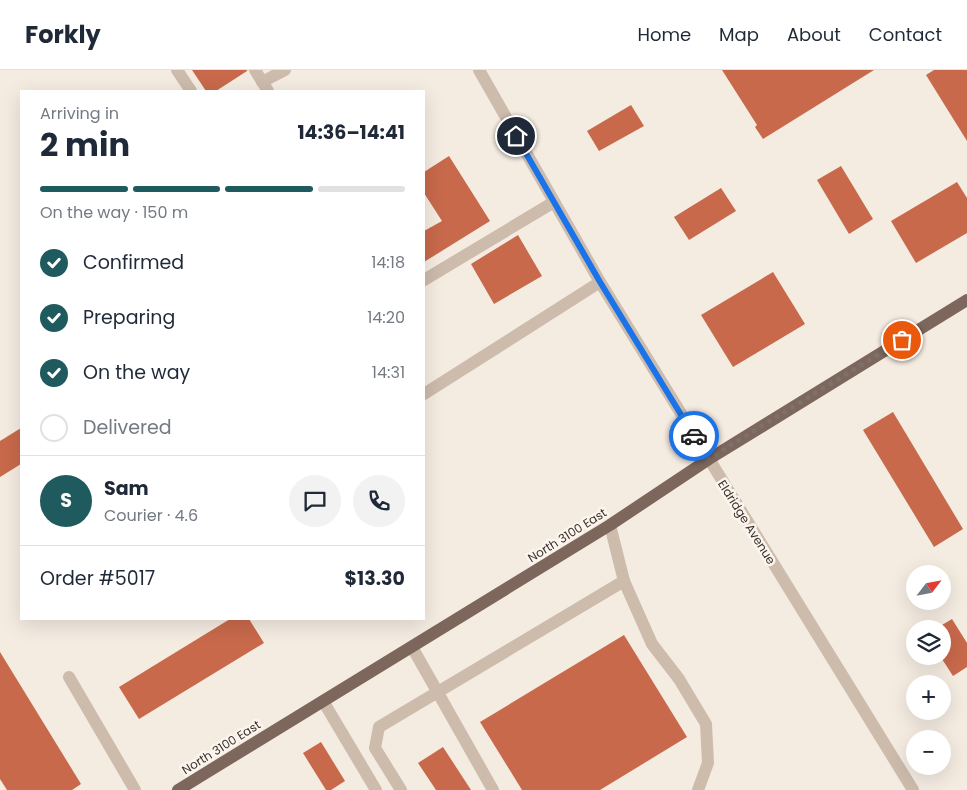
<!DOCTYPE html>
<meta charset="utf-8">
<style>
:root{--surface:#fff;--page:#f2f2f3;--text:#1f2937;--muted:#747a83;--line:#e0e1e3;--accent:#1f5a5e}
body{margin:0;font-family:Poppins,sans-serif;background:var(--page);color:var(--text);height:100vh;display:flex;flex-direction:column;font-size:19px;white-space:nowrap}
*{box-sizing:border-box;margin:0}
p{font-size:16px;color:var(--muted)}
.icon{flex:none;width:28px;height:28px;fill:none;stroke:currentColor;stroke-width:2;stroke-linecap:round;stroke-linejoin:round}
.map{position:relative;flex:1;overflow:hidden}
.details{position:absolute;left:20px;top:20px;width:405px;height:530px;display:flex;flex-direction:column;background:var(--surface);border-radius:0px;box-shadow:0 5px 20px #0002}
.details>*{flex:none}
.needle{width:32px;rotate:58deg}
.controls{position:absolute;left:906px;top:495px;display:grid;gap:10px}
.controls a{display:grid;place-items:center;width:45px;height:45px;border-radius:50%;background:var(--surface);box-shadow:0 5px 20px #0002;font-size:25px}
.pin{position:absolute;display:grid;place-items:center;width:42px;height:42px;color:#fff;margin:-21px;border:2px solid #fff;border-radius:50%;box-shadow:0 1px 5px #0007}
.courier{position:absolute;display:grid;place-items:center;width:50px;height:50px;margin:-25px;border:4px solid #1a73e8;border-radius:50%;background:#fff;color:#222;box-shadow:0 1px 6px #0007}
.overview em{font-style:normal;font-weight:700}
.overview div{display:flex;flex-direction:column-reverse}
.overview{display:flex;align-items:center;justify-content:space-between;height:85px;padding:0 20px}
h1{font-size:32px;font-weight:700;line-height:38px}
.bar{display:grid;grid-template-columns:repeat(4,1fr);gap:8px 5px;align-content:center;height:60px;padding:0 20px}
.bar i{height:6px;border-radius:4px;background:var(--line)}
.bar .current{background:var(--accent)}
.bar p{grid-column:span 4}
.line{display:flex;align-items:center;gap:12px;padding:0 20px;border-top:1px solid var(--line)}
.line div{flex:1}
.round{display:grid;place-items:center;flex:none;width:52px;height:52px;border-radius:26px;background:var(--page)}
ol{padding:0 20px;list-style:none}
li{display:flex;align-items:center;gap:15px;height:55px}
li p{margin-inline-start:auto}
li .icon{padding:5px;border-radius:50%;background:var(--accent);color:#fff;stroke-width:4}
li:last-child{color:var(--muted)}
li i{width:28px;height:28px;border:2px solid var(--line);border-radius:50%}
header{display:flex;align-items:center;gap:30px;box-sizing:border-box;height:70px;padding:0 25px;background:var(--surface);border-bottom:1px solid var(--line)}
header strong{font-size:24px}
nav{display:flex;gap:28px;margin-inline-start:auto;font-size:18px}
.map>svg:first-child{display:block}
.building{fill:#c8694b}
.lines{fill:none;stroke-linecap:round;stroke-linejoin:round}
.minor{stroke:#cdbbac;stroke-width:12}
.major{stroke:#7d675c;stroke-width:12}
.done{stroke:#7c716b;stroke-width:5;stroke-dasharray:0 9}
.route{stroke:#1a73e8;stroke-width:6}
.labels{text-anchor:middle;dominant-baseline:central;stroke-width:5;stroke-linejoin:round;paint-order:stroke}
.street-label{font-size:12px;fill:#3b302b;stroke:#fbf5ee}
</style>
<header>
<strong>Forkly</strong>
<nav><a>Home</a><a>Map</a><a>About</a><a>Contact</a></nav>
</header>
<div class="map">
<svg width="967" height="720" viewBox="0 0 967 720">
<rect width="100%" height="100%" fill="#f4ebe1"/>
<g class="building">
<path d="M192 0H247V1L216 21H206Z"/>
<path d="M722 0H874L763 69 755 57 757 55Z"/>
<path d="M934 0H967V71L926 5Z"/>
<path d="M631 35 644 56 599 81 587 61Z"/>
<path d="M449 86 490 151 424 192V161L442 151 424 123V102Z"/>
<path d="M841 96 873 149 849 164 817 110Z"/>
<path d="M957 112 967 128V163L916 193 891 151Z"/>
<path d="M721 118 736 141 689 170 674 147Z"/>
<path d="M518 165 542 206 494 234 471 194Z"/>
<path d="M773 202 805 254 733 297 701 245Z"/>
<path d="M893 342 963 459 934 477 863 360Z"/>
<path d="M21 358V394L0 407V371Z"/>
<path d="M230 549H249L264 573 139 649 119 617Z"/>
<path d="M952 549 967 573V597L953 606 942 589V555Z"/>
<path d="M624 565 687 667 600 720H522L480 652Z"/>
<path d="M0 582 81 714 72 720H7L0 709Z"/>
<path d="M321 672 345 711 331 720H326L303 683Z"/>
<path d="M443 677 471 720H436L418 693Z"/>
</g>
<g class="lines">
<g class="minor">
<path d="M177 0 191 21"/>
<path d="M255 0 268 21"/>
<path d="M479 0 600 212 913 720"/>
<path d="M262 12 285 0"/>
<path d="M424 210 554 132"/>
<path d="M424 324 600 212"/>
<path d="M610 455 624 511 652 574 679 609 706 654 708 693 698 720"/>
<path d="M412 577 493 720"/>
<path d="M69 607 135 720"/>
<path d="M323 631 376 720"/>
<path d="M401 720 375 678 379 657 624 511"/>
</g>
<path class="major" d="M178 720 610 455 709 389 967 230"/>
</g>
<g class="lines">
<path class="done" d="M694 366 708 389 902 270"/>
<path class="route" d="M516 66 600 212 694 366"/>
</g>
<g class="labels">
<g class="street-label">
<text transform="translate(747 452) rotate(58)">Eldridge Avenue</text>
<text transform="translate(567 465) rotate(-32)">North 3100 East</text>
<text transform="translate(221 677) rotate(-32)">North 3100 East</text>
</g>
</g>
</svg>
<div class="controls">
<a><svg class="needle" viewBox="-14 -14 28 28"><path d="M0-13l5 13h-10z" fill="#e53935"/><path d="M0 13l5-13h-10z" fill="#747a83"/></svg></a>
<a><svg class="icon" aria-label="layers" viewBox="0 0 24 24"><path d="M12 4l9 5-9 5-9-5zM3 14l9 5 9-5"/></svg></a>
<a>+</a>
<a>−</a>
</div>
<div class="pin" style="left:902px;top:270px;background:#ea580c"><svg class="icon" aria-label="bag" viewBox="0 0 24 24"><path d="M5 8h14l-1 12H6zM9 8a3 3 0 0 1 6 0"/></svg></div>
<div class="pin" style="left:516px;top:66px;background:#1f2937"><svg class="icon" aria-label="home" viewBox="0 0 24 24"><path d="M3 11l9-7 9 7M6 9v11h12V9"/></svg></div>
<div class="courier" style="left:694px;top:366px"><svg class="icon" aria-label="car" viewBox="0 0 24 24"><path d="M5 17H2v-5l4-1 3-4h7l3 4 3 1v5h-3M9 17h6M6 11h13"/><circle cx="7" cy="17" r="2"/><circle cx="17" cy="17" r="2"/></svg></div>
<section class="details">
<div class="overview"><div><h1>2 min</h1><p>Arriving in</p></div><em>14:36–14:41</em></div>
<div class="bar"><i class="current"></i><i class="current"></i><i class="current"></i><i></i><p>On the way · 150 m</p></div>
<ol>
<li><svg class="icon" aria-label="check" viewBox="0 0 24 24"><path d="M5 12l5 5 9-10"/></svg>Confirmed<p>14:18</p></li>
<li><svg class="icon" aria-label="check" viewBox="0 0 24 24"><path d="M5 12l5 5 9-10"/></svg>Preparing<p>14:20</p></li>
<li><svg class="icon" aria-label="check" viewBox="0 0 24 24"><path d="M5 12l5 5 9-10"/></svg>On the way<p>14:31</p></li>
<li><i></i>Delivered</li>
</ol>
<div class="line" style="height:90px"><b class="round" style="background:var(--accent);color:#fff">S</b><div><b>Sam</b><p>Courier · 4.6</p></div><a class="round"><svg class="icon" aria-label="chat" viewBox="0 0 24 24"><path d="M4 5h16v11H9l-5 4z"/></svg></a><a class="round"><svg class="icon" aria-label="phone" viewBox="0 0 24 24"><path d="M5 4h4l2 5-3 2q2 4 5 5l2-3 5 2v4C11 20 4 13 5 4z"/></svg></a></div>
<div class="line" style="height:65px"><div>Order #5017</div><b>$13.30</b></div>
</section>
</div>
